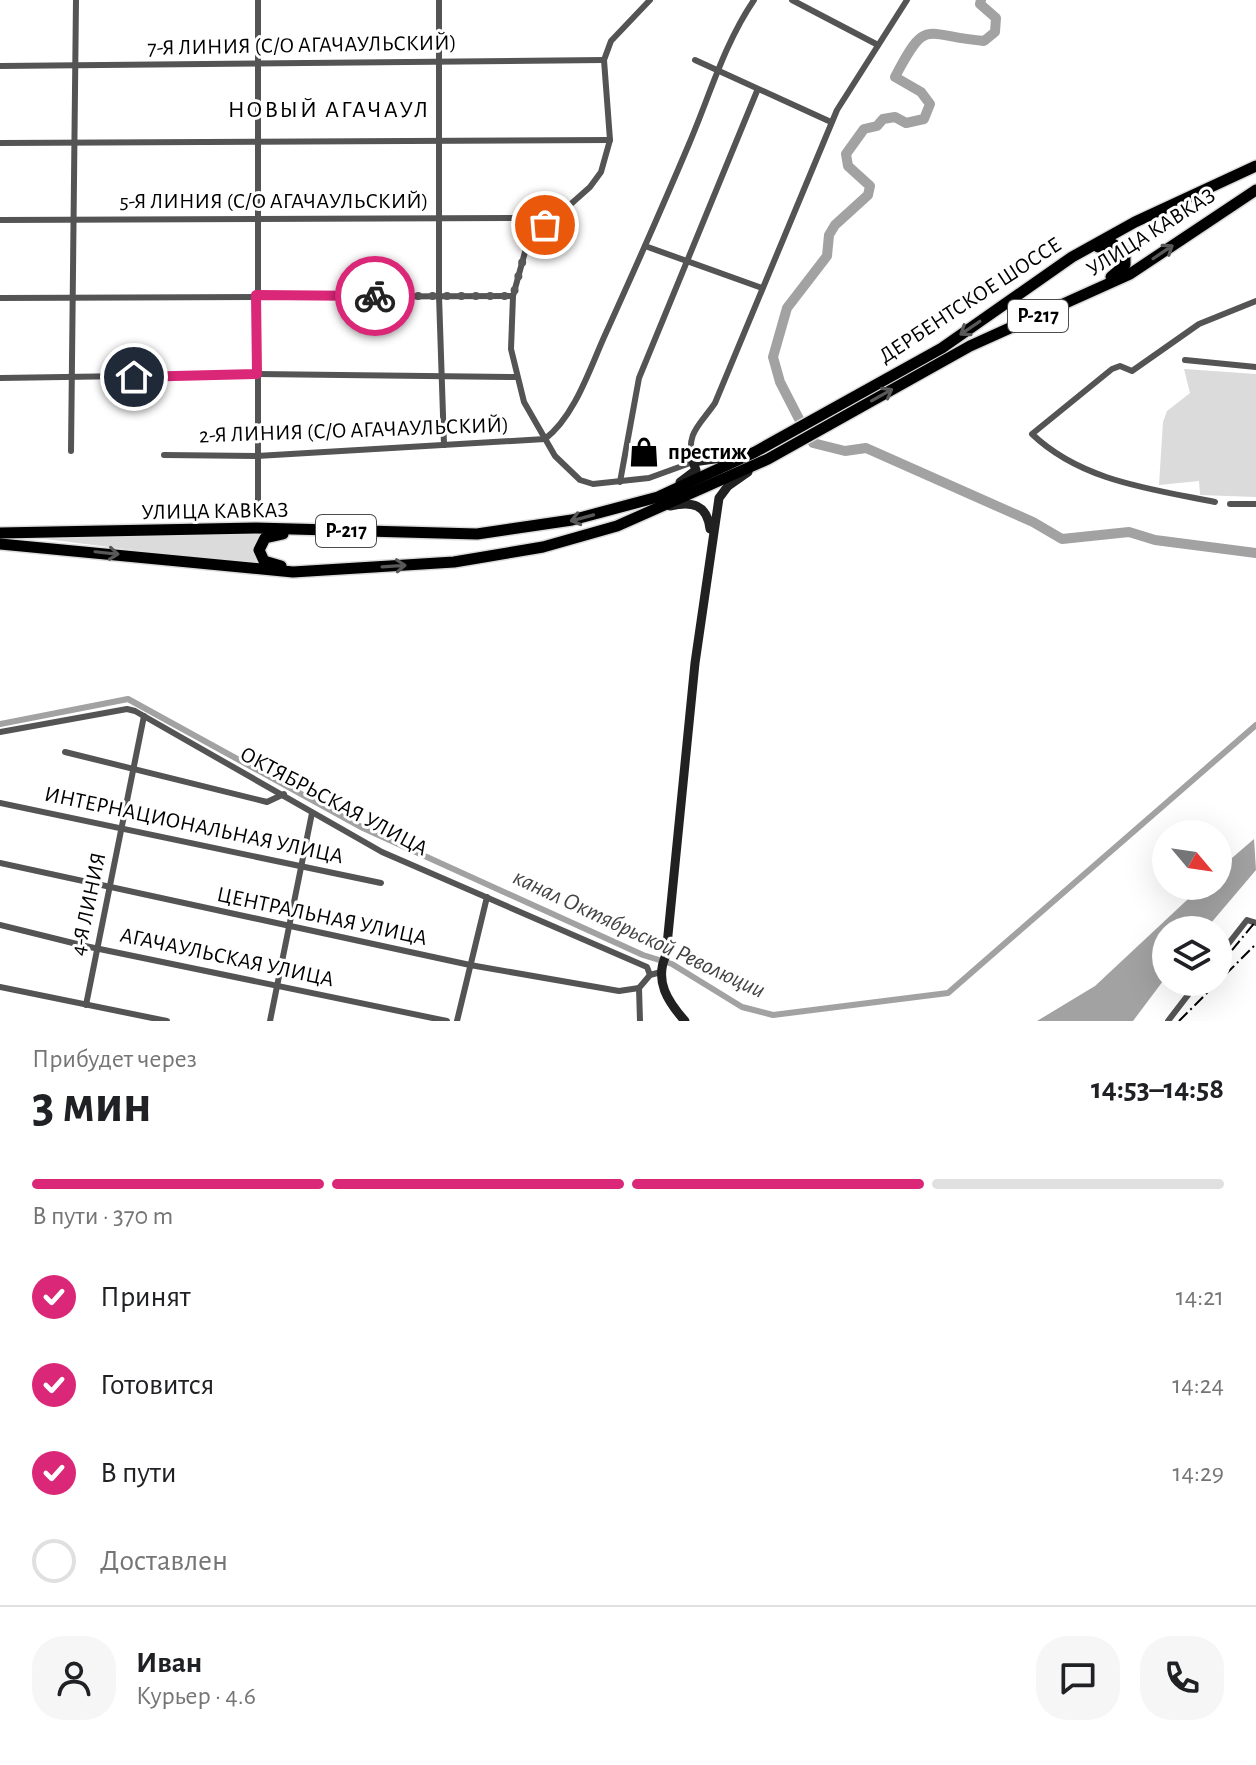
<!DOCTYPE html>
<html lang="ru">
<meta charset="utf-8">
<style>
:root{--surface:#fff;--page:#f6f6f6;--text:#202124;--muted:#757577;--line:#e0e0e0;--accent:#db2777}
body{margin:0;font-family:"Alegreya Sans",sans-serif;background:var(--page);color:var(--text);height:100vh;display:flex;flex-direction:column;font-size:30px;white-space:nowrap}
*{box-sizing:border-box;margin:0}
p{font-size:26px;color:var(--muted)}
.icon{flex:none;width:44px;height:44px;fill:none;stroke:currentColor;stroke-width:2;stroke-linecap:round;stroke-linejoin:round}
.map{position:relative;height:1021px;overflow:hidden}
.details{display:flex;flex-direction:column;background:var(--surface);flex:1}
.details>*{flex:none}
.needle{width:52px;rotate:119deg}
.buttons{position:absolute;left:1152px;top:820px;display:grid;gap:16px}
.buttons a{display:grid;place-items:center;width:80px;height:80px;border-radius:50%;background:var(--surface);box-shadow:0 8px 32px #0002;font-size:40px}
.pin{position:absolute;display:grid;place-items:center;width:68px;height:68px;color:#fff;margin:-34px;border:4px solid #fff;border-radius:50%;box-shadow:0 2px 8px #0007}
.courier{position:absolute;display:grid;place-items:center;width:80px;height:80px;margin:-40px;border:6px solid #db2777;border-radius:50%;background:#fff;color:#222;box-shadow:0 2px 10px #0007}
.overview em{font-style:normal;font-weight:600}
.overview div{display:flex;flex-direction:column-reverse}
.overview{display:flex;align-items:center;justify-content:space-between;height:136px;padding:0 32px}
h1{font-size:52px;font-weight:600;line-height:60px}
.bar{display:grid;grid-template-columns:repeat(4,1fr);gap:12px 8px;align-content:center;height:96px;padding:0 32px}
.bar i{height:10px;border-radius:6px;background:var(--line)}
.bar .active{background:var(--accent)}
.bar p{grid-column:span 4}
.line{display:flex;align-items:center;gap:20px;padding:0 32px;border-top:2px solid var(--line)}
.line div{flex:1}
.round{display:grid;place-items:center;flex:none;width:84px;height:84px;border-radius:32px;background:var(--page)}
ol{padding:0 32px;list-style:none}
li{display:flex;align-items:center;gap:24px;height:88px}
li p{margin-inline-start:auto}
li .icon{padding:8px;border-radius:50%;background:var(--accent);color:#fff;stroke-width:4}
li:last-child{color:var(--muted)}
li i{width:44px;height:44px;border:4px solid var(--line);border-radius:50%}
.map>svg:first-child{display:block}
.green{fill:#dbdbdb}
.water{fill:#a2a2a2}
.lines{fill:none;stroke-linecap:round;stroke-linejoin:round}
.canal{stroke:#a2a2a2;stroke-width:6}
.river{stroke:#a2a2a2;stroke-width:10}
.highway-casing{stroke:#dbdbdb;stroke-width:14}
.street{stroke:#545454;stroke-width:6}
.secondary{stroke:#212121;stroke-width:9}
.highway{stroke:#000;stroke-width:11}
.rail{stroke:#000;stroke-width:2;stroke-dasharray:12 4 2 4;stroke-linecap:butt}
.oneway{stroke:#595959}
.done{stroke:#595959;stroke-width:8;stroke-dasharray:0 14.4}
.route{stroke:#db2777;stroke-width:10}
.labels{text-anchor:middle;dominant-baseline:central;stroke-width:6;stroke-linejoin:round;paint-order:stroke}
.shield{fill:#fff;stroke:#4c4c4c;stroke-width:2}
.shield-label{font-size:20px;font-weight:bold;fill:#000}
.street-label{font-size:22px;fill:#000;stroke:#fff}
.poi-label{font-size:22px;font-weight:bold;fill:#000;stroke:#fff;text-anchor:start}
.neighbourhood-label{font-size:24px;letter-spacing:2px;fill:#000;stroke:#fff}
.water-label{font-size:24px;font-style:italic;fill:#434343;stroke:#fff}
</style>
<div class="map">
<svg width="1256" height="1021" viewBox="0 0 1256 1021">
<rect width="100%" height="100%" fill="#fff"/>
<g class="green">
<path d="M1184 369 1256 374V497L1200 495 1199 481 1159 485 1163 422 1167 411 1190 393Z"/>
<path d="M263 532 253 548 256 561 262 566 45 539Z"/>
</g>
<path class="water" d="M1254 839 1256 870 1205 930H1166V977L1133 1021H1037L1095 986 1202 886H1218V870Z"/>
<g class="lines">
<path class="canal" d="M0 724 128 699 363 828 643 955 672 964 742 1007 773 1015 948 993 1256 725"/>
<g class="river">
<path d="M799 419 780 382 773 357 787 308 827 256 829 235 835 225 868 195 870 186 848 166 846 154 864 129 877 126 883 119 895 117 906 123 924 119 930 104 921 92 895 77C927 16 923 36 984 41L995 32 996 18 980 4 981 0"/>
<path d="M813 443 845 451 866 448 1033 522 1062 539 1129 532 1155 540 1256 553"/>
</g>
<g class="highway-casing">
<g id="highway">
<path d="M1098 247 1111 243 1125 251V265L1111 277"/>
<path d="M0 533 256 528 477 534 572 520 658 497 755 452 942 348 1072 257 1135 222 1256 166"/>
<path d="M0 544 293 572 454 562 543 547 617 526 768 459 970 346 1130 274 1256 190"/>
<path d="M281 566 264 561 259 550 265 538 283 534"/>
</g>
</g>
<g class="street">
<path d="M258 0V506"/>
<path d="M439 0V296L444 445"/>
<path d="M650 0 611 41 604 60 610 140 601 172 590 187 536 235 525 252 513 296 511 349 524 402 555 456 580 480 593 484 649 478 693 462C685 433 700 425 715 403L837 110 907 0"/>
<path d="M792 0 878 45"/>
<path d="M695 60 831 122"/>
<path d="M0 66 604 60"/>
<path d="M0 143 610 140"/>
<path d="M0 220 537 218 545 225"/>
<path d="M645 246 762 288"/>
<path d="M0 298 513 296"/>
<path d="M1185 360 1256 367"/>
<path d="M0 378 257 374 515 377"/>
<path d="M71 451 76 0"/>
<path d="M164 455 257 456 545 439C575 416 590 368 605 335 634 271 662 208 689 144 710 95 724 44 754 0"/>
<path d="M620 482 639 378 757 91"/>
<path d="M1215 502C1151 489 1081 481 1032 434L1112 369 1120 366 1132 371 1199 324 1256 301"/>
<path d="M1230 504H1256"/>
<path d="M0 732 127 709 135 711 382 852 647 967 650 975"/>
<path d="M65 752 267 802 284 794"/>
<path d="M0 803 381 883"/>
<path d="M0 863 470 965 619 991 639 988"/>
<path d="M0 925 85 946 447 1021"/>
<path d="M1218 957 1247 920 1256 923"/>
<path d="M0 987 167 1021"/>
<path d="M639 988 640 1021"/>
<path d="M639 988 650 975 661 972"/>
<path d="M86 1005 144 716"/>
<path d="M270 1021 312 813"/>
<path d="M457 1021 487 897"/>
<path d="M1168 1021 1198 982"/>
</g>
<g class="secondary">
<path d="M680 482 696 470 693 462 736 456"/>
<path d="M670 506C692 501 707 504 710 529"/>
<path d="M685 1021C668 1002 654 981 666 955L695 663 719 498 728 486 748 472"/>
</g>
<use href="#highway" class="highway"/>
<g class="rail">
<path d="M1218 967 1256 921"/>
<path d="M1179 1021 1256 944"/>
</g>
</g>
<defs><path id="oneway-shaft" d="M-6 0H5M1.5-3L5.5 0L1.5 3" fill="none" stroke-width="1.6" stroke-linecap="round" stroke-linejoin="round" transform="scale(2)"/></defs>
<g class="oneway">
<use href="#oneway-shaft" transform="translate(1163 252) rotate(-34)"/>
<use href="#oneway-shaft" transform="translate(970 328) rotate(146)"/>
<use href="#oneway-shaft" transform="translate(882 395) rotate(-29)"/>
<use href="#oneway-shaft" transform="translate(582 518) rotate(165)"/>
<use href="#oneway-shaft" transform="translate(107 553) rotate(6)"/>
<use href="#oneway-shaft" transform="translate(394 566) rotate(-4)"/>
</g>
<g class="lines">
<path class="done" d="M375 296H513L525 252 545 225"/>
<path class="route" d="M134 377 257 374 256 295 375 296"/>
</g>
<defs>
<g id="shop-bare" transform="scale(2.4)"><path d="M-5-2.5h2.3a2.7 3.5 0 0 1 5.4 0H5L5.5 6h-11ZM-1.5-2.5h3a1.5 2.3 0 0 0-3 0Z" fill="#000" stroke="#fff" stroke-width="2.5" paint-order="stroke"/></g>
</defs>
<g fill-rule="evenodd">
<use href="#shop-bare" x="644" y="452"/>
</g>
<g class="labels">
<g class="shield">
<rect x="1008" y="300" width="60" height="32" rx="6"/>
<rect x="316" y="515" width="60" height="32" rx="6"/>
</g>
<g class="shield-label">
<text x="1038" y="316">Р-217</text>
<text x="346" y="531">Р-217</text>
</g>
<g class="street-label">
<text transform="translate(302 45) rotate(-1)">7-Я ЛИНИЯ (С/О АГАЧАУЛЬСКИЙ)</text>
<text x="274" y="201">5-Я ЛИНИЯ (С/О АГАЧАУЛЬСКИЙ)</text>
<text transform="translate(1151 232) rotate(-32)">УЛИЦА КАВКАЗ</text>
<text transform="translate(970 300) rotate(-33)">ДЕРБЕНТСКОЕ ШОССЕ</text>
<text transform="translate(354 430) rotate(-2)">2-Я ЛИНИЯ (С/О АГАЧАУЛЬСКИЙ)</text>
<text transform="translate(215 511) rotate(-1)">УЛИЦА КАВКАЗ</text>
<text transform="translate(334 801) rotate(28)">ОКТЯБРЬСКАЯ УЛИЦА</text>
<text transform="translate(194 825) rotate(12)">ИНТЕРНАЦИОНАЛЬНАЯ УЛИЦА</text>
<text transform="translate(88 904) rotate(-78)">4-Я ЛИНИЯ</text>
<text transform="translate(322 916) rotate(12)">ЦЕНТРАЛЬНАЯ УЛИЦА</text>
<text transform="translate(227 957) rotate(12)">АГАЧАУЛЬСКАЯ УЛИЦА</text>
</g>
<g class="poi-label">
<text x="668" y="452">престиж</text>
</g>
<g class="neighbourhood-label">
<text x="329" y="110">НОВЫЙ АГАЧАУЛ</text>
</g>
<g class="water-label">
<text transform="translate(639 934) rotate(25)">канал Октябрьской Революции</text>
</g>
</g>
</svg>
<div class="buttons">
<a><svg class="needle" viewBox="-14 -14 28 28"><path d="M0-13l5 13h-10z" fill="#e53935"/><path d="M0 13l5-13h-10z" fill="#757577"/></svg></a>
<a><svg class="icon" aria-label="layers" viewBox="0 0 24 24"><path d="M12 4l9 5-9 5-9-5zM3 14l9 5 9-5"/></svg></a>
</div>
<div class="pin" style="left:545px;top:225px;background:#ea580c"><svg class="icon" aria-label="bag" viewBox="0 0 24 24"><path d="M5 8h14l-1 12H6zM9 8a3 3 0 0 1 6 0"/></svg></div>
<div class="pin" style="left:134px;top:377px;background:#1f2937"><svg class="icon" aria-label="home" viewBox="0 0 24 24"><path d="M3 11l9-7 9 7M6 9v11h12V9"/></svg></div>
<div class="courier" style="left:375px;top:296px"><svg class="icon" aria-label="bike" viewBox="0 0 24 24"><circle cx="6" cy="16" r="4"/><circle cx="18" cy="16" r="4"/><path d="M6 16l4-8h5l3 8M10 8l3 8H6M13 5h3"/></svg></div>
</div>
<section class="details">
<div class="overview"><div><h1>3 мин</h1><p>Прибудет через</p></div><em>14:53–14:58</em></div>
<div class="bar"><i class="active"></i><i class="active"></i><i class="active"></i><i></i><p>В пути · 370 m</p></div>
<ol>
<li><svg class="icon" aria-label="check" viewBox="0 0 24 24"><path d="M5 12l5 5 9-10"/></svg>Принят<p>14:21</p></li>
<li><svg class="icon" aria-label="check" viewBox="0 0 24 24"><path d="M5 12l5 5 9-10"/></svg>Готовится<p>14:24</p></li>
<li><svg class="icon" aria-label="check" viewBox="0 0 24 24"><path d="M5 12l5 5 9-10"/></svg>В пути<p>14:29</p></li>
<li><i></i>Доставлен</li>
</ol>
<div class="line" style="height:144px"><a class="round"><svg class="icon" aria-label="person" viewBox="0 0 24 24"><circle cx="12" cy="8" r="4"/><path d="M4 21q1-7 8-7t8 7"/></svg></a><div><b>Иван</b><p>Курьер · 4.6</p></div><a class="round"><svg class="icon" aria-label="chat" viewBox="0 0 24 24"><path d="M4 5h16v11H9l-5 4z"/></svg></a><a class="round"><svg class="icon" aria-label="phone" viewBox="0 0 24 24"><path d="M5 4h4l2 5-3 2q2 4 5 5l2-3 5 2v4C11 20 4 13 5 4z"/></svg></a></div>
</section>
